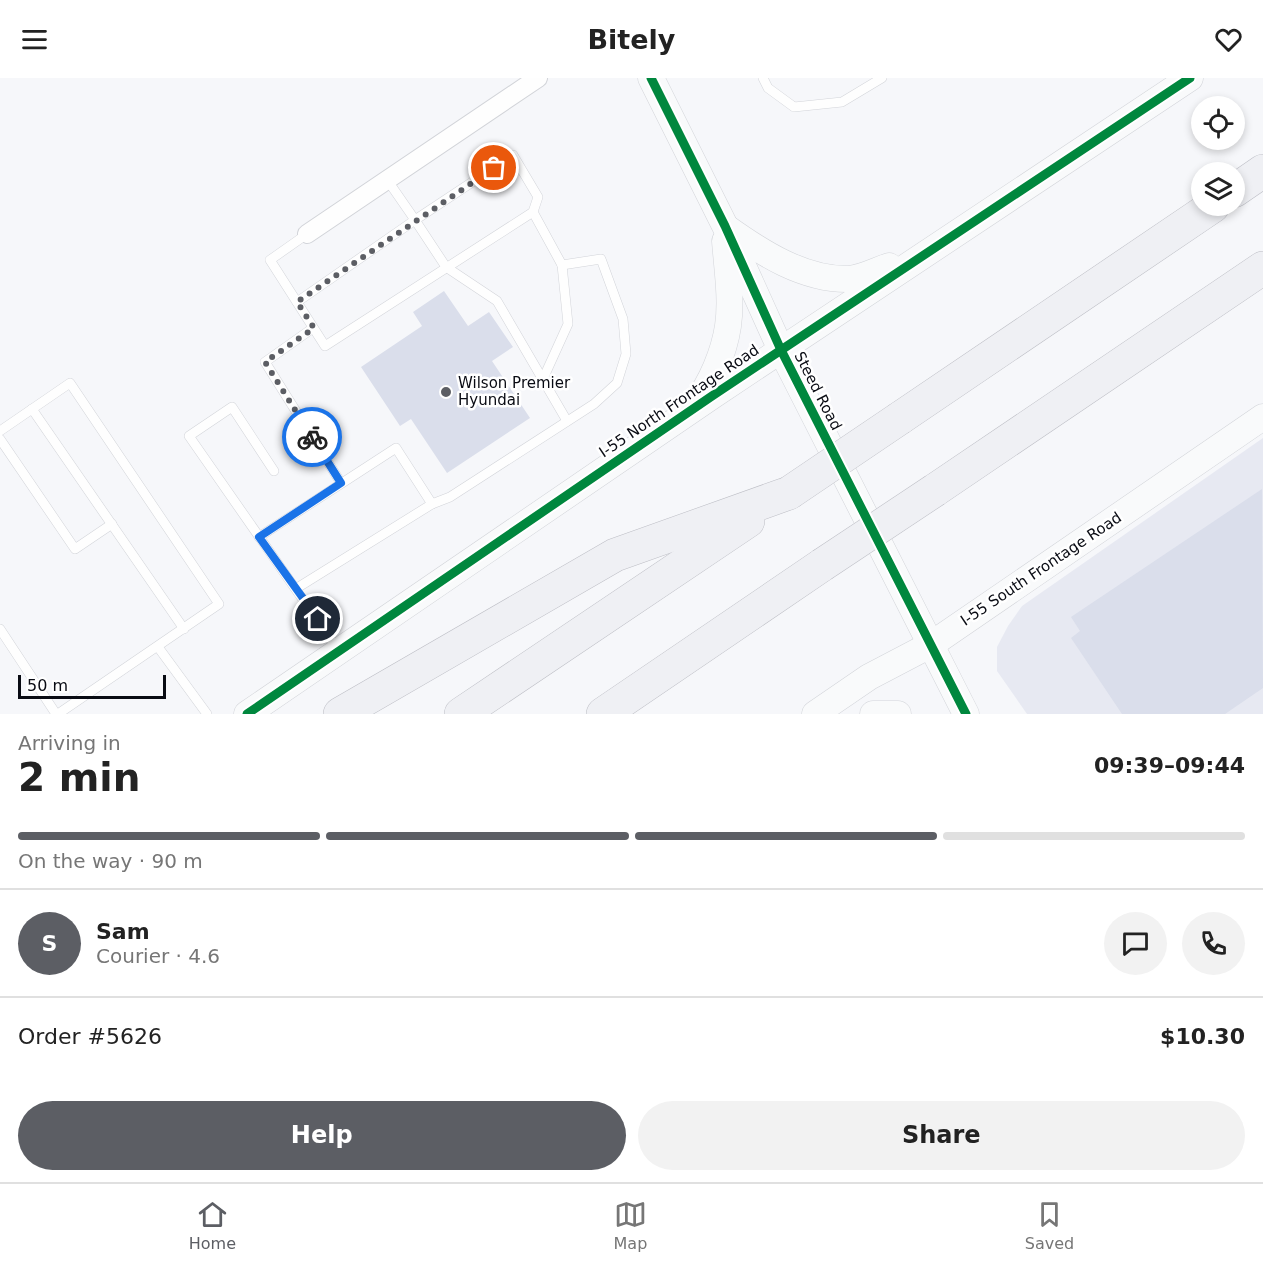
<!DOCTYPE html>
<meta charset="utf-8">
<style>
:root{--surface:#fff;--page:#f2f2f2;--text:#222;--muted:#767676;--line:#e0e0e0;--accent:#5c5e64}
body{margin:0;font-family:"DejaVu Sans",sans-serif;background:var(--page);color:var(--text);height:100vh;display:flex;flex-direction:column;font-size:22px;white-space:nowrap}
*{box-sizing:border-box;margin:0}
p{font-size:20px;color:var(--muted)}
.icon{flex:none;width:33px;height:33px;fill:none;stroke:currentColor;stroke-width:2;stroke-linecap:round;stroke-linejoin:round}
.map{position:relative;height:636px;overflow:hidden}
.side{display:flex;flex-direction:column;background:var(--surface);flex:1}
.side>*{flex:none}
.tools{position:absolute;left:1191px;top:18px;display:grid;gap:12px}
.tools a{display:grid;place-items:center;width:54px;height:54px;border-radius:50%;background:var(--surface);box-shadow:0 3px 9px #0003;font-size:30px}
.scale{position:absolute;left:18px;bottom:15px;width:148px;box-sizing:border-box;padding-left:6px;border:3px solid #090b13;border-top:0;font-size:16px;line-height:21px;white-space:nowrap;color:#090b13;-webkit-text-stroke:4px #fff;paint-order:stroke}
.pin{position:absolute;display:grid;place-items:center;width:51px;height:51px;color:#fff;margin:-26px;border:3px solid #fff;border-radius:50%;box-shadow:0 2px 6px #0007}
.courier{position:absolute;display:grid;place-items:center;width:60px;height:60px;margin:-30px;border:4px solid #1a73e8;border-radius:50%;background:#fff;color:#222;box-shadow:0 2px 8px #0007}
.overview em{font-style:normal;font-weight:700}
.overview div{display:flex;flex-direction:column-reverse}
.overview{display:flex;align-items:center;justify-content:space-between;height:102px;padding:0 18px}
h1{font-size:39px;font-weight:700;line-height:45px}
.bar{display:grid;grid-template-columns:repeat(4,1fr);gap:9px 6px;align-content:center;height:72px;padding:0 18px}
.bar i{height:8px;border-radius:4px;background:var(--line)}
.bar .selected{background:var(--accent)}
.bar p{grid-column:span 4}
.line{display:flex;align-items:center;gap:15px;padding:0 18px;border-top:2px solid var(--line)}
.line div{flex:1}
.round{display:grid;place-items:center;flex:none;width:63px;height:63px;border-radius:32px;background:var(--page)}
.action{display:flex;gap:12px;margin-top:auto;padding:12px 18px}
.action a{flex:1;height:69px;border-radius:36px;background:var(--accent);color:#fff;font-size:24px;font-weight:700;line-height:69px;text-align:center}
.action a+a{background:var(--page);color:var(--text)}
header{display:flex;justify-content:space-between;align-items:center;height:78px;padding:0 18px;background:var(--surface);font-size:27px;font-weight:700}
.tab-bar{display:flex;justify-content:space-around;align-items:center;height:84px;border-top:2px solid var(--line);background:var(--surface);font-size:16px;color:var(--muted)}
.tab-bar a{display:grid;justify-items:center;gap:3px}
.tab-bar .selected{color:var(--accent)}
.map>svg:first-child{display:block}
.built{fill:#e7e9f2}
.building{fill:#dadeeb}
.lines{fill:none;stroke-linecap:round;stroke-linejoin:round}
.lane-casing{stroke:#d2d4d9;stroke-width:10}
.street-casing{stroke:#d2d4d9;stroke-width:20}
.secondary-casing{stroke:#d2d4d9;stroke-width:27}
.highway-casing{stroke:#bdbec5;stroke-width:34}
.lane{stroke:#fefefe;stroke-width:9}
.street{stroke:#fefefe;stroke-width:18}
.secondary{stroke:#f9fafb;stroke-width:26}
.highway{stroke:#eff0f4;stroke-width:33}
.highway-bridge-casing{stroke:#bdbec5;stroke-width:34;stroke-linecap:butt}
.highway-bridge{stroke:#eff0f4;stroke-width:33}
.cycleway-casing{stroke:#fff;stroke-width:13}
.cycleway{stroke:#00873e;stroke-width:9}
.done{stroke:#5c5e64;stroke-width:6;stroke-dasharray:0 10.8}
.route{stroke:#1a73e8;stroke-width:8}
.poi-dot{fill:#5c5e64;stroke:#fff;stroke-width:2}
.labels{text-anchor:middle;dominant-baseline:central;stroke-width:5;stroke-linejoin:round;paint-order:stroke}
.poi-label{font-size:15px;fill:#090b13;stroke:#fff;text-anchor:start}
.street-label{font-size:15px;fill:#090b13;stroke:#fff}
</style>
<header><svg class="icon" aria-label="menu" viewBox="0 0 24 24"><path d="M4 6h16M4 12h16M4 18h16"/></svg>Bitely<svg class="icon" aria-label="heart" viewBox="0 0 24 24"><path d="M12 20l-8-8c-3-5 5-10 8-4 3-6 11-1 8 4z"/></svg></header>
<div class="map">
<svg width="1263" height="636" viewBox="0 0 1263 636">
<rect width="100%" height="100%" fill="#f6f7fa"/>
<path class="built" d="M1263 360V636H1027L997 593V569L1008 548 1022 528Z"/>
<g class="building">
<path d="M444 213 468 248 489 234 513 269 492 283 530 340 447 395 411 341 400 348 361 289 422 248 413 234Z"/>
<path d="M1262 411 1263 610 1225 636H1122L1071 560 1080 553 1071 539Z"/>
</g>
<g class="lines">
<g class="lane-casing">
<g id="lane">
<path d="M763 0 768 10 794 29 842 24 882 0"/>
<path d="M388 103 415 142 513 77 538 119 533 134 562 187 601 181 623 241 626 276 617 305 594 326 450 419 432 426"/>
<path d="M307 156 270 182 325 268 533 134"/>
<path d="M297 224 415 142 446 189 497 223 567 343"/>
<path d="M313 250 265 284 341 405"/>
<path d="M543 301 568 246 562 187"/>
<path d="M32 331 184 551"/>
<path d="M0 353 70 305 219 526 58 636"/>
<path d="M0 361 75 471 112 446"/>
<path d="M274 393 232 329 189 358 338 572"/>
<path d="M259 459 396 370 432 426 297 510"/>
<path d="M0 551 56 636"/>
<path d="M158 569 207 636"/>
</g>
</g>
<g class="street-casing">
<path id="street" d="M307 156 538 0"/>
</g>
<g class="secondary-casing">
<g id="secondary">
<path d="M651 0 725 148 781 272 966 636"/>
<path d="M727 150C762 175 804 202 849 201 862 200 877 192 889 188"/>
<path d="M695 326C711 305 724 275 728 248 732 221 727 190 725 163"/>
<path d="M247 636 712 318 1190 0"/>
<path d="M815 636 869 599 932 566 1263 339"/>
<path d="M873 636H898"/>
</g>
</g>
<g class="highway-casing">
<g id="highway">
<path d="M1234 113 1263 93"/>
<path d="M900 340 1213 128"/>
<path d="M935 412 1263 190"/>
<path d="M340 636 615 477 789 415"/>
<path d="M461 636 748 443"/>
<path d="M603 636 822 487"/>
</g>
</g>
<use href="#lane" class="lane"/>
<use href="#street" class="street"/>
<use href="#secondary" class="secondary"/>
<use href="#highway" class="highway"/>
<g class="highway-bridge-casing">
<g id="highway-bridge">
<path d="M789 415 900 340"/>
<path d="M822 487 935 412"/>
</g>
</g>
<use href="#highway-bridge" class="highway-bridge"/>
<g class="cycleway-casing">
<g id="cycleway">
<path d="M651 0 725 148 781 272 966 636"/>
<path d="M247 636 712 318 1190 0"/>
</g>
</g>
<use href="#cycleway" class="cycleway"/>
</g>
<g class="lines">
<path class="done" d="M312 359 265 284 314 250 297 224 494 90"/>
<path class="route" d="M312 359 341 405 259 459 318 541"/>
</g>
<circle class="poi-dot" cx="446" cy="314" r="6"/>
<g class="labels">
<g class="poi-label">
<text x="458" y="305">Wilson Premier<tspan x="458" dy="17">Hyundai</tspan></text>
</g>
<g class="street-label">
<text transform="translate(818 313) rotate(63)">Steed Road</text>
<text transform="translate(679 323) rotate(-34)">I-55 North Frontage Road</text>
<text transform="translate(1041 491) rotate(-34)">I-55 South Frontage Road</text>
</g>
</g>
</svg>
<div class="tools">
<a><svg class="icon" aria-label="locate" viewBox="0 0 24 24"><circle cx="12" cy="12" r="6"/><path d="M12 2v4M12 18v4M2 12h4M18 12h4"/></svg></a>
<a><svg class="icon" aria-label="layers" viewBox="0 0 24 24"><path d="M12 4l9 5-9 5-9-5zM3 14l9 5 9-5"/></svg></a>
</div>
<div class="scale">50 m</div>
<div class="pin" style="left:494px;top:90px;background:#ea580c"><svg class="icon" aria-label="bag" viewBox="0 0 24 24"><path d="M5 8h14l-1 12H6zM9 8a3 3 0 0 1 6 0"/></svg></div>
<div class="pin" style="left:318px;top:541px;background:#1f2937"><svg class="icon" aria-label="home" viewBox="0 0 24 24"><path d="M3 11l9-7 9 7M6 9v11h12V9"/></svg></div>
<div class="courier" style="left:312px;top:359px"><svg class="icon" aria-label="bike" viewBox="0 0 24 24"><circle cx="6" cy="16" r="4"/><circle cx="18" cy="16" r="4"/><path d="M6 16l4-8h5l3 8M10 8l3 8H6M13 5h3"/></svg></div>
</div>
<section class="side">
<div class="overview"><div><h1>2 min</h1><p>Arriving in</p></div><em>09:39–09:44</em></div>
<div class="bar"><i class="selected"></i><i class="selected"></i><i class="selected"></i><i></i><p>On the way · 90 m</p></div>
<div class="line" style="height:108px"><b class="round" style="background:var(--accent);color:#fff">S</b><div><b>Sam</b><p>Courier · 4.6</p></div><a class="round"><svg class="icon" aria-label="chat" viewBox="0 0 24 24"><path d="M4 5h16v11H9l-5 4z"/></svg></a><a class="round"><svg class="icon" aria-label="phone" viewBox="0 0 24 24"><path d="M5 4h4l2 5-3 2q2 4 5 5l2-3 5 2v4C11 20 4 13 5 4z"/></svg></a></div>
<div class="line" style="height:78px"><div>Order #5626</div><b>$10.30</b></div>
<div class="action"><a>Help</a><a>Share</a></div>
</section>
<nav class="tab-bar">
<a class="selected"><svg class="icon" aria-label="home" viewBox="0 0 24 24"><path d="M3 11l9-7 9 7M6 9v11h12V9"/></svg>Home</a>
<a><svg class="icon" aria-label="map" viewBox="0 0 24 24"><path d="M3 6l6-2 6 2 6-2v14l-6 2-6-2-6 2zM9 4v14M15 6v14"/></svg>Map</a>
<a><svg class="icon" aria-label="saved" viewBox="0 0 24 24"><path d="M7 4h10v16l-5-4-5 4z"/></svg>Saved</a>
</nav>
